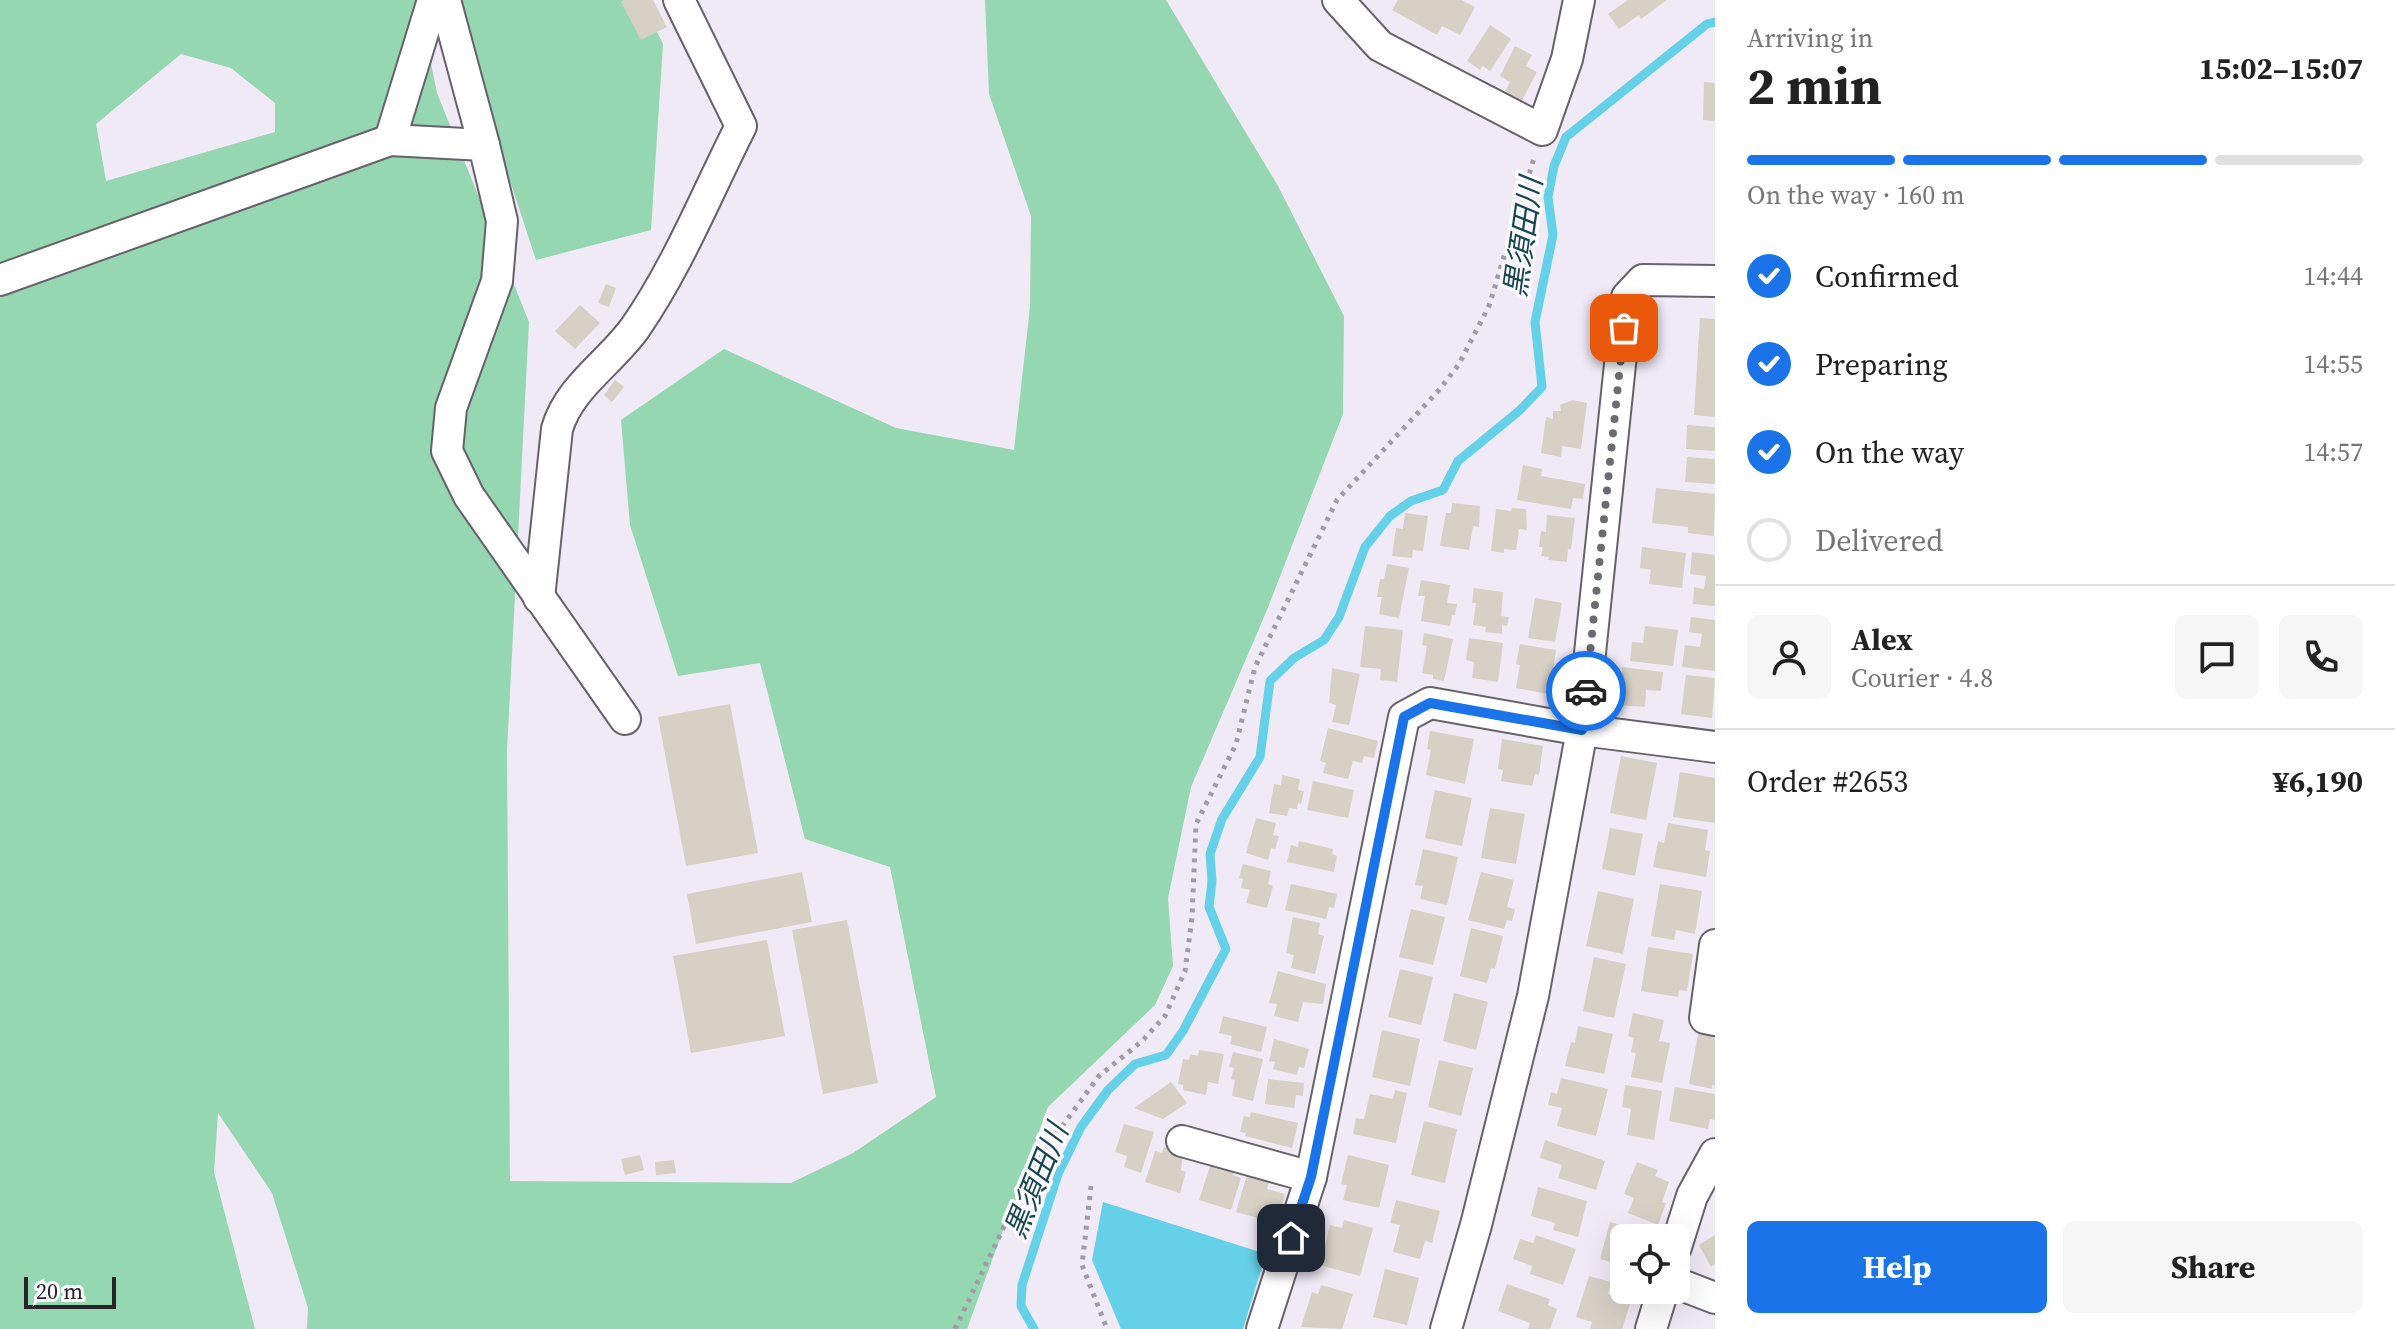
<!DOCTYPE html>
<meta charset="utf-8">
<style>
:root{--surface:#fff;--page:#f6f6f6;--text:#222;--muted:#767676;--line:#e0e0e0;--accent:#1a73e8}
body{margin:0;font-family:"Source Serif 4","Noto Sans JP",serif;background:var(--page);color:var(--text);height:100vh;display:flex;flex-direction:column;font-size:30px;white-space:nowrap}
*{box-sizing:border-box;margin:0}
p{font-size:26px;color:var(--muted)}
.icon{flex:none;width:44px;height:44px;fill:none;stroke:currentColor;stroke-width:2;stroke-linecap:round;stroke-linejoin:round}
.map{position:relative;flex:1;overflow:hidden}
.sheet{display:flex;flex-direction:column;background:var(--surface);width:680px}
.sheet>*{flex:none}
.controls{position:absolute;left:1610px;top:1224px;display:grid;gap:16px}
.controls a{display:grid;place-items:center;width:80px;height:80px;border-radius:12px;background:var(--surface);box-shadow:0 8px 32px #0002;font-size:40px}
.scale{position:absolute;left:24px;bottom:20px;width:92px;box-sizing:border-box;padding-left:8px;border:4px solid #272529;border-top:0;font-size:22px;line-height:28px;white-space:nowrap;color:#272529;-webkit-text-stroke:6px #fbf9fd;paint-order:stroke}
.pin{position:absolute;display:grid;place-items:center;width:68px;height:68px;color:#fff;margin:-34px;border-radius:16px;box-shadow:0 4px 12px #0006}
.courier{position:absolute;display:grid;place-items:center;width:80px;height:80px;margin:-40px;border:6px solid #1a73e8;border-radius:50%;background:#fff;color:#222;box-shadow:0 2px 10px #0007}
.summary em{font-style:normal;font-weight:700}
.summary div{display:flex;flex-direction:column-reverse}
.summary{display:flex;align-items:center;justify-content:space-between;height:136px;padding:0 32px}
h1{font-size:52px;font-weight:700;line-height:60px}
.bar{display:grid;grid-template-columns:repeat(4,1fr);gap:12px 8px;align-content:center;height:96px;padding:0 32px}
.bar i{height:10px;border-radius:6px;background:var(--line)}
.bar .selected{background:var(--accent)}
.bar p{grid-column:span 4}
.line{display:flex;align-items:center;gap:20px;padding:0 32px;border-top:2px solid var(--line)}
.line div{flex:1}
.round{display:grid;place-items:center;flex:none;width:84px;height:84px;border-radius:12px;background:var(--page)}
ol{padding:0 32px;list-style:none}
li{display:flex;align-items:center;gap:24px;height:88px}
li p{margin-inline-start:auto}
li .icon{padding:8px;border-radius:50%;background:var(--accent);color:#fff;stroke-width:4}
li:last-child{color:var(--muted)}
li i{width:44px;height:44px;border:4px solid var(--line);border-radius:50%}
.button{display:flex;gap:16px;margin-top:auto;padding:16px 32px}
.button a{flex:1;height:92px;border-radius:12px;background:var(--accent);color:#fff;font-size:32px;font-weight:700;line-height:92px;text-align:center}
.button a+a{background:var(--page);color:var(--text)}
main{display:flex;flex:1;min-height:0}
.map>svg:first-child{display:block}
.green{fill:#94d7b0;fill-rule:evenodd}
.water{fill:#65d1e8}
.lines{fill:none;stroke-linecap:round;stroke-linejoin:round}
.stream{stroke:#65d1e8;stroke-width:9}
.building{fill:#d7d0c5}
.minor-casing{stroke:#66616b;stroke-width:34}
.path{stroke:#a09ca5;stroke-width:5;stroke-dasharray:4 6;stroke-linecap:butt}
.minor{stroke:#fff;stroke-width:30}
.done{stroke:#6d6a71;stroke-width:8;stroke-dasharray:0 14.4}
.route{stroke:#1a73e8;stroke-width:10}
.labels{text-anchor:middle;dominant-baseline:central;stroke-width:7;stroke-linejoin:round;paint-order:stroke}
.water-label{font-size:30px;font-style:italic;fill:#174751;stroke:#fbf9fd}
</style>
<main>
<div class="map">
<svg width="1715" height="1329" viewBox="0 0 1715 1329">
<rect width="100%" height="100%" fill="#f0eaf6"/>
<g class="green">
<path d="M0 0H418L437 93 529 322 507 751 510 1181 791 1183 853 1153 936 1097 890 867 805 839 760 663 678 676 630 525 621 420 724 349 896 428 1014 450 1030 307 1031 216 989 94 985 0H1166L1278 186 1344 316 1343 414 1267 610 1191 787 1168 898 1173 966 1155 1005 1048 1107 967 1329H307L308 1308 272 1193 218 1113 214 1172 255 1329H0ZM181 54 231 68 275 103V132L106 181 96 124Z"/>
<path d="M456 0H641L663 44 651 230 536 260 466 47Z"/>
</g>
<path class="water" d="M1103 1202 1266 1254 1243 1329H1121L1092 1260Z"/>
<g class="lines">
<path class="stream" d="M1034 1329 1021 1306 1022 1285 1058 1174 1081 1127 1108 1090 1135 1064 1166 1055 1183 1031 1226 949 1209 907 1212 881 1210 854 1222 819 1260 757 1270 681 1294 658 1324 640 1339 617 1365 547 1390 516 1411 501 1443 490 1458 461 1519 411 1542 387 1535 322 1553 235 1548 197 1554 166 1566 137 1707 24 1715 22"/>
</g>
<g class="building">
<path d="M624 0H653L667 27 641 40 621 2Z"/>
<path d="M1398 0H1461L1475 7 1460 35 1442 26 1437 35 1392 10Z"/>
<path d="M1628 0H1667L1641 19 1639 15 1619 29 1608 14Z"/>
<path d="M1490 25 1511 39 1490 71 1483 66 1480 70 1467 61Z"/>
<path d="M1515 46 1532 55 1526 66 1537 72 1521 102 1504 93 1510 82 1500 76Z"/>
<path d="M1704 82 1715 83V121L1703 120Z"/>
<path d="M606 284 616 288 609 307 598 303Z"/>
<path d="M580 305 600 323 575 349 555 331Z"/>
<path d="M1700 318 1715 319V417L1694 415Z"/>
<path d="M615 380 624 387 612 402 604 395Z"/>
<path d="M1573 400 1587 403 1581 449 1562 446 1561 457 1541 453 1546 417 1553 419V411H1561L1560 405Z"/>
<path d="M1687 425 1715 427V451L1686 449Z"/>
<path d="M1687 457 1715 459V484L1685 482Z"/>
<path d="M1523 465 1542 469 1541 476 1585 484 1583 499 1573 498 1571 509 1517 500Z"/>
<path d="M1656 488 1715 494 1714 536 1688 533V527L1652 523Z"/>
<path d="M1452 503 1480 506 1479 527 1473 526 1469 550 1440 546 1446 513H1451Z"/>
<path d="M1512 508 1526 509 1527 530 1519 529 1516 550 1504 549V553L1491 551 1496 509 1511 511Z"/>
<path d="M1405 513 1428 516 1423 551 1413 550 1412 558 1392 556 1396 528 1403 529Z"/>
<path d="M1547 515 1575 518 1571 549H1568L1567 562 1548 560 1549 557 1541 556 1543 547H1539L1541 531 1546 532Z"/>
<path d="M1642 547 1686 553 1682 588 1649 584 1651 570 1640 568Z"/>
<path d="M1692 552 1715 555V606L1693 604 1694 587 1704 589 1706 576 1690 574Z"/>
<path d="M1387 564 1409 568 1399 618 1379 614 1382 597H1377L1380 579H1384Z"/>
<path d="M1421 580 1450 585 1447 603 1457 604 1455 615H1452L1450 626 1421 621 1425 596H1418Z"/>
<path d="M1474 588 1503 592 1501 616 1509 617 1507 626 1502 625V634L1485 632 1486 627 1473 625 1476 603H1472Z"/>
<path d="M1535 598 1562 603 1555 642 1528 638Z"/>
<path d="M1691 617 1715 620V671L1682 667 1685 645 1700 647 1702 634 1689 632Z"/>
<path d="M1365 626 1403 630 1397 682 1380 680 1381 669 1360 667Z"/>
<path d="M1645 626 1678 630 1673 666 1630 661 1632 642 1643 643Z"/>
<path d="M1424 633 1453 639 1444 681 1433 679V675L1422 673 1427 646 1422 645Z"/>
<path d="M1469 638 1503 643 1498 682 1472 678 1474 662 1466 660Z"/>
<path d="M1520 644 1556 650 1549 694 1516 688 1520 665 1516 664Z"/>
<path d="M1622 667 1663 672 1661 691 1646 690 1645 707 1618 705Z"/>
<path d="M1332 668 1360 674 1349 725 1332 722 1336 705 1329 703Z"/>
<path d="M1686 675 1715 678 1712 718 1681 714Z"/>
<path d="M730 704 758 853 686 866 658 717Z"/>
<path d="M1328 728 1378 741 1374 758 1364 756 1362 763 1353 761 1348 779 1323 773 1326 763 1320 761Z"/>
<path d="M1430 731 1474 739 1465 784 1426 775 1431 750 1427 749Z"/>
<path d="M1502 739 1543 746 1539 775 1535 774 1532 786 1501 781 1503 770 1498 769Z"/>
<path d="M1621 756 1657 763 1646 820 1610 813Z"/>
<path d="M1680 772 1715 778V823L1673 817Z"/>
<path d="M1282 775 1300 779 1298 790 1304 791 1301 804 1298 803 1297 809 1289 808 1287 816 1269 813 1274 784 1281 785Z"/>
<path d="M1313 781 1354 790 1348 818 1307 810Z"/>
<path d="M1435 790 1472 798 1462 846 1425 838Z"/>
<path d="M1490 808 1525 814 1516 864 1481 858Z"/>
<path d="M1256 818 1276 823 1273 835 1279 836 1275 849 1271 848 1268 860 1246 853Z"/>
<path d="M1668 823 1708 830 1705 850 1710 851 1706 877 1653 867 1658 841 1664 843Z"/>
<path d="M1610 828 1643 834 1635 876 1602 869Z"/>
<path d="M1299 841 1333 849 1332 854 1337 856 1334 872 1287 862 1291 845 1298 847Z"/>
<path d="M1423 849 1458 857 1447 905 1420 899 1423 886 1415 885Z"/>
<path d="M1243 864 1271 871 1268 884 1273 886 1267 908 1246 903 1250 890 1241 888 1243 879 1239 878Z"/>
<path d="M802 872 812 922 696 944 687 894Z"/>
<path d="M1481 872 1514 880 1507 907 1515 909 1512 921 1507 920 1504 929 1468 920Z"/>
<path d="M1291 884 1337 894 1334 908 1329 907 1326 919 1285 910Z"/>
<path d="M1660 884 1702 891 1695 934 1676 930 1674 940 1651 936Z"/>
<path d="M1598 891 1634 899 1623 954 1586 946Z"/>
<path d="M1411 909 1445 917 1433 965 1399 957Z"/>
<path d="M1293 917 1320 923 1318 934 1324 936 1315 974 1291 968 1294 955 1286 953Z"/>
<path d="M847 920 878 1083 823 1094 792 930Z"/>
<path d="M1471 928 1503 936 1495 969 1491 968 1487 983 1460 976Z"/>
<path d="M767 940 785 1036 691 1053 673 956Z"/>
<path d="M1648 947 1693 954 1687 991 1679 990 1678 997 1641 991Z"/>
<path d="M1594 957 1626 964 1614 1018 1583 1011Z"/>
<path d="M1400 969 1433 977 1421 1025 1388 1017Z"/>
<path d="M1278 971 1326 984 1323 1004 1303 1002 1298 1022 1274 1016 1277 1004 1269 1003Z"/>
<path d="M1454 993 1488 1002 1476 1050 1443 1041Z"/>
<path d="M1633 1013 1664 1020 1659 1041 1670 1043 1662 1083 1631 1077 1636 1053 1631 1052 1634 1038 1628 1036Z"/>
<path d="M1223 1016 1267 1027 1261 1052 1230 1044 1232 1036 1219 1033Z"/>
<path d="M1578 1026 1613 1034 1604 1074 1565 1066 1571 1042 1575 1043Z"/>
<path d="M1382 1030 1420 1039 1410 1086 1372 1077Z"/>
<path d="M1698 1034 1715 1037V1086L1712 1085V1089L1689 1084Z"/>
<path d="M1274 1039 1309 1049 1304 1068 1299 1067 1297 1075 1273 1069 1275 1062 1269 1061Z"/>
<path d="M1199 1050 1224 1054 1218 1084 1208 1082 1206 1095 1183 1090V1085L1178 1084 1183 1059 1189 1060 1190 1054 1198 1056Z"/>
<path d="M1233 1052 1263 1059 1253 1101 1232 1096 1235 1080 1231 1079 1234 1068 1229 1067Z"/>
<path d="M1439 1060 1473 1068 1461 1116 1428 1107Z"/>
<path d="M1561 1078 1608 1089 1596 1136 1557 1126 1562 1108 1548 1105 1551 1092 1557 1094Z"/>
<path d="M1268 1079 1304 1083 1303 1096 1296 1095 1294 1108 1265 1104Z"/>
<path d="M1171 1082 1187 1103 1163 1119 1134 1108Z"/>
<path d="M1625 1085 1662 1091 1654 1140 1627 1135 1631 1109 1622 1107Z"/>
<path d="M1675 1087 1715 1094V1120L1710 1119 1708 1129 1669 1121Z"/>
<path d="M1395 1090 1407 1093 1396 1143 1353 1134 1356 1118 1364 1119 1370 1094 1393 1099Z"/>
<path d="M1251 1112 1298 1123 1292 1148 1245 1136 1246 1133 1240 1132 1244 1116 1250 1117Z"/>
<path d="M1424 1121 1457 1129 1445 1183 1411 1175Z"/>
<path d="M1124 1124 1154 1132 1141 1173 1124 1167 1127 1156 1115 1152Z"/>
<path d="M1545 1140 1605 1161 1596 1190 1558 1178 1562 1165 1540 1158Z"/>
<path d="M1164 1147 1183 1153 1181 1170 1186 1172 1180 1193 1145 1182 1155 1151 1162 1153Z"/>
<path d="M640 1155 644 1170 625 1175 621 1159Z"/>
<path d="M1348 1155 1389 1165 1379 1208 1343 1200 1347 1185 1341 1184Z"/>
<path d="M674 1160 676 1173 656 1175 655 1162Z"/>
<path d="M1637 1162 1658 1170 1655 1176 1669 1182 1662 1202 1666 1203 1658 1225 1628 1213 1634 1198 1624 1194Z"/>
<path d="M1211 1163 1235 1171 1233 1175 1241 1178 1231 1210 1199 1200Z"/>
<path d="M1247 1175 1269 1182 1267 1189 1285 1194 1277 1223 1236 1212Z"/>
<path d="M1538 1187 1587 1201 1578 1237 1553 1230 1555 1223 1531 1216Z"/>
<path d="M1396 1200 1440 1211 1432 1243 1425 1241 1420 1259 1393 1252 1400 1225 1390 1223Z"/>
<path d="M1344 1220 1373 1228 1360 1276 1320 1265 1330 1225 1342 1228Z"/>
<path d="M1610 1222 1635 1230 1633 1238H1624V1275L1621 1274 1623 1266 1600 1259Z"/>
<path d="M1536 1235 1576 1249 1563 1285 1530 1274 1532 1266 1513 1259 1520 1239 1533 1243Z"/>
<path d="M1715 1235V1264L1711 1267 1699 1245Z"/>
<path d="M1385 1269 1419 1278 1407 1325 1373 1317Z"/>
<path d="M1589 1276 1611 1282 1608 1294 1631 1301 1622 1329H1590L1592 1322 1576 1317Z"/>
<path d="M1507 1284 1550 1299 1548 1305 1557 1309 1550 1329H1528L1530 1323 1498 1311Z"/>
<path d="M1321 1285 1353 1294 1342 1329 1301 1327 1312 1292 1318 1294Z"/>
</g>
<g class="lines">
<g class="minor-casing">
<g id="minor">
<path d="M445 0 484 145"/>
<path d="M1338 0 1380 46 1542 130 1567 59 1579 0"/>
<path d="M390 140 433 0"/>
<path d="M0 280 390 140 484 145 502 221 497 281 451 408 447 451 469 496 625 719"/>
<path d="M539 598 557 429C569 387 610 363 635 328 678 266 707 193 741 126L679 0"/>
<path d="M1715 945 1705 1018 1715 1020"/>
<path d="M1182 1141 1311 1177"/>
<path d="M1676 1247 1692 1196 1715 1154"/>
<path d="M1676 1283 1715 1298"/>
<path d="M1262 1329 1311 1177 1404 717 1430 703 1582 730 1715 747"/>
<path d="M1446 1329 1476 1225 1533 996 1582 730 1627 297 1643 280 1715 281"/>
<path d="M1651 1329 1663 1290"/>
</g>
</g>
<g class="path">
<path d="M1091 1186 1082 1265 1107 1329"/>
<path d="M955 1329 1033 1166 1099 1076 1142 1041 1165 1016 1185 971 1192 918 1196 824 1236 744 1255 667 1337 500 1440 389 1459 364 1489 306 1535 155"/>
</g>
<use href="#minor" class="minor"/>
</g>
<g class="lines">
<path class="done" d="M1586 691 1624 328"/>
<path class="route" d="M1291 1238 1311 1177 1404 717 1430 703 1582 730 1586 691"/>
</g>
<g class="labels">
<g class="water-label">
<text transform="translate(1523 237) rotate(-82)">黒須田川</text>
<text transform="translate(1036 1181) rotate(-68)">黒須田川</text>
</g>
</g>
</svg>
<div class="controls">
<a><svg class="icon" aria-label="locate" viewBox="0 0 24 24"><circle cx="12" cy="12" r="6"/><path d="M12 2v4M12 18v4M2 12h4M18 12h4"/></svg></a>
</div>
<div class="scale">20 m</div>
<div class="pin" style="left:1624px;top:328px;background:#ea580c"><svg class="icon" aria-label="bag" viewBox="0 0 24 24"><path d="M5 8h14l-1 12H6zM9 8a3 3 0 0 1 6 0"/></svg></div>
<div class="pin" style="left:1291px;top:1238px;background:#1f2937"><svg class="icon" aria-label="home" viewBox="0 0 24 24"><path d="M3 11l9-7 9 7M6 9v11h12V9"/></svg></div>
<div class="courier" style="left:1586px;top:691px"><svg class="icon" aria-label="car" viewBox="0 0 24 24"><path d="M5 17H2v-5l4-1 3-4h7l3 4 3 1v5h-3M9 17h6M6 11h13"/><circle cx="7" cy="17" r="2"/><circle cx="17" cy="17" r="2"/></svg></div>
</div>
<section class="sheet">
<div class="summary"><div><h1>2 min</h1><p>Arriving in</p></div><em>15:02–15:07</em></div>
<div class="bar"><i class="selected"></i><i class="selected"></i><i class="selected"></i><i></i><p>On the way · 160 m</p></div>
<ol>
<li><svg class="icon" aria-label="check" viewBox="0 0 24 24"><path d="M5 12l5 5 9-10"/></svg>Confirmed<p>14:44</p></li>
<li><svg class="icon" aria-label="check" viewBox="0 0 24 24"><path d="M5 12l5 5 9-10"/></svg>Preparing<p>14:55</p></li>
<li><svg class="icon" aria-label="check" viewBox="0 0 24 24"><path d="M5 12l5 5 9-10"/></svg>On the way<p>14:57</p></li>
<li><i></i>Delivered</li>
</ol>
<div class="line" style="height:144px"><a class="round"><svg class="icon" aria-label="person" viewBox="0 0 24 24"><circle cx="12" cy="8" r="4"/><path d="M4 21q1-7 8-7t8 7"/></svg></a><div><b>Alex</b><p>Courier · 4.8</p></div><a class="round"><svg class="icon" aria-label="chat" viewBox="0 0 24 24"><path d="M4 5h16v11H9l-5 4z"/></svg></a><a class="round"><svg class="icon" aria-label="phone" viewBox="0 0 24 24"><path d="M5 4h4l2 5-3 2q2 4 5 5l2-3 5 2v4C11 20 4 13 5 4z"/></svg></a></div>
<div class="line" style="height:104px"><div>Order #2653</div><b>¥6,190</b></div>
<div class="button"><a>Help</a><a>Share</a></div>
</section>
</main>
